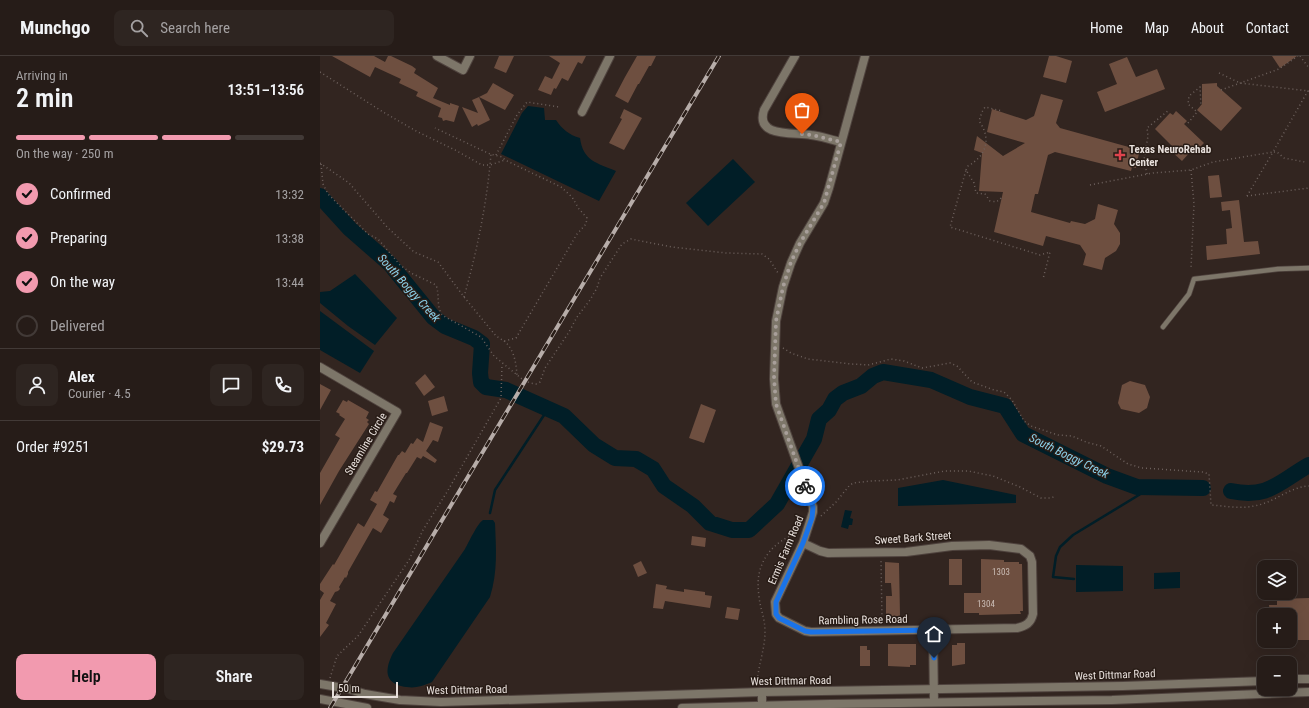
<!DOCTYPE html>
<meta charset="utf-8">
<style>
:root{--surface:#261c18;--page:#2e2521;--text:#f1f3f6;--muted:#a4a1a2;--line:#423a37;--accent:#f29aaf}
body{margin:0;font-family:"Roboto Condensed",sans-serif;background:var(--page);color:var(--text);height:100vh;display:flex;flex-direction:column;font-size:15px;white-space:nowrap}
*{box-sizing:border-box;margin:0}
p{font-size:13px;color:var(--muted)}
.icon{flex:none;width:22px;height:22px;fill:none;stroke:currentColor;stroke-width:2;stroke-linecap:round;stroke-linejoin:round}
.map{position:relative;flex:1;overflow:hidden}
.sheet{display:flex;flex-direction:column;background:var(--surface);width:320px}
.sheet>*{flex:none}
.controls{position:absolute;left:937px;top:504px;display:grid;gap:8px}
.controls a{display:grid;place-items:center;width:40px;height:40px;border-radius:8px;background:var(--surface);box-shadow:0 4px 16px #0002,0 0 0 1px var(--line);font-size:20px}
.scale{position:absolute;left:12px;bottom:10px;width:66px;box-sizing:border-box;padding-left:4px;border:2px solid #e8e0dc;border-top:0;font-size:11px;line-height:14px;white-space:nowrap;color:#e8e0dc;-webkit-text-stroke:3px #281c16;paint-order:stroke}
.pin{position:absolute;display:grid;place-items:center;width:34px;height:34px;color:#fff;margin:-41px -17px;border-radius:50% 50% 50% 0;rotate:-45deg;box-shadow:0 0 4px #0007}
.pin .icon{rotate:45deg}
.courier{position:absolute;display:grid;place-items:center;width:40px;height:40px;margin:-20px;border:3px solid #1a73e8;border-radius:50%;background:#fff;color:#222;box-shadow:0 1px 5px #0007}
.overview em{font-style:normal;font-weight:600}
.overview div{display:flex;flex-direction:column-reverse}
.overview{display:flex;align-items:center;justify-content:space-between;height:68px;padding:0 16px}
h1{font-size:26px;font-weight:600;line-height:30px}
.bar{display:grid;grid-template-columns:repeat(4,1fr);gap:6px 4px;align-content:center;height:48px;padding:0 16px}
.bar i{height:5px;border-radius:3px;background:var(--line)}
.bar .selected{background:var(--accent)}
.bar p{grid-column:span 4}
.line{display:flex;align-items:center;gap:10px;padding:0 16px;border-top:1px solid var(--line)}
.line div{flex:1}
.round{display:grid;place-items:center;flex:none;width:42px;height:42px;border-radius:8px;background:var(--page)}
ol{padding:0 16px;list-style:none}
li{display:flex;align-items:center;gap:12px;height:44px}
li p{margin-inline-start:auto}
li .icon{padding:4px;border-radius:50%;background:var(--accent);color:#111;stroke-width:4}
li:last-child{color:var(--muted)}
li i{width:22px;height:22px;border:2px solid var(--line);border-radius:50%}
.action{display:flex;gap:8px;margin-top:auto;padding:8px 16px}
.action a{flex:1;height:46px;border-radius:8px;background:var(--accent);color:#111;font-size:16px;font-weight:600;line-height:46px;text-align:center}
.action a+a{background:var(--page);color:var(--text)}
header{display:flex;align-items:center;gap:24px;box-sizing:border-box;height:56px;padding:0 20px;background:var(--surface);border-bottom:1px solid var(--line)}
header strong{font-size:19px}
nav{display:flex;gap:22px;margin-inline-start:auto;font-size:14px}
.search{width:280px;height:36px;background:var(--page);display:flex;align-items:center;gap:10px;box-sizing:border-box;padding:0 14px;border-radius:8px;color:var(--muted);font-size:15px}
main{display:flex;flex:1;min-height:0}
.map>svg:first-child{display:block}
.water{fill:#011e27}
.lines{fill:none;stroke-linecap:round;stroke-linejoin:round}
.stream{stroke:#011e27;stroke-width:2.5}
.river{stroke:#011e27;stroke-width:16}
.building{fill:#6e4f40}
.service-casing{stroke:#4f433e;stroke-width:6}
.minor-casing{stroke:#4f433e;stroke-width:10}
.tertiary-casing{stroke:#4f433e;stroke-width:10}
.path{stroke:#6d615d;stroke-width:1.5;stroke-dasharray:1 3;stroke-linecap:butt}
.service{stroke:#7d7669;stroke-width:4.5}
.minor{stroke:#7d7669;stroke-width:8}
.tertiary{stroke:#7d7669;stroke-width:8}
.rail-casing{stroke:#b7ada9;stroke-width:4}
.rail{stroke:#281c16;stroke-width:2.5;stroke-dasharray:8;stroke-linecap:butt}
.done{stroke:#a89f9a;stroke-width:4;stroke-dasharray:0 7.2}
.route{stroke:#1a73e8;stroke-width:5}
.health-dot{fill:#e0444e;stroke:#281c16;stroke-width:1.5}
.labels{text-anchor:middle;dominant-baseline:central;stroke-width:3;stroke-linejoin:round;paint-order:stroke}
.number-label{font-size:9px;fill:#cabcb5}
.poi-label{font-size:11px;font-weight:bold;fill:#e8e0dc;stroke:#281c16;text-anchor:start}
.street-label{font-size:11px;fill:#e8e0dc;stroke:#281c16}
.water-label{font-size:12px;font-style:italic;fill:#8bd1ea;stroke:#281c16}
</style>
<header>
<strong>Munchgo</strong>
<div class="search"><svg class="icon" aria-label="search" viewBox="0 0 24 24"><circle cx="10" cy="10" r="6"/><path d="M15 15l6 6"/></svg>Search here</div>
<nav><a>Home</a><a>Map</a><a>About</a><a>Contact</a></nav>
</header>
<main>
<section class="sheet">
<div class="overview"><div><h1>2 min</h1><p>Arriving in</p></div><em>13:51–13:56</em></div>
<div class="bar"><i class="selected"></i><i class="selected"></i><i class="selected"></i><i></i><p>On the way · 250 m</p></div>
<ol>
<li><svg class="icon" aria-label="check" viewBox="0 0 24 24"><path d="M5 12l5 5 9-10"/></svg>Confirmed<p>13:32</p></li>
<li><svg class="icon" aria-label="check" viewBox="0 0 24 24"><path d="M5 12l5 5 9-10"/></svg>Preparing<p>13:38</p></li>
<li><svg class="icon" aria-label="check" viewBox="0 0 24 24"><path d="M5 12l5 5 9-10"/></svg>On the way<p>13:44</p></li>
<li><i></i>Delivered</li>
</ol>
<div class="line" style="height:72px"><a class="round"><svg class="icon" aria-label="person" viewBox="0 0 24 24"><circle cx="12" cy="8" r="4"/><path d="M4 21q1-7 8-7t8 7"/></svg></a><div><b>Alex</b><p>Courier · 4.5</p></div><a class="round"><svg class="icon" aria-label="chat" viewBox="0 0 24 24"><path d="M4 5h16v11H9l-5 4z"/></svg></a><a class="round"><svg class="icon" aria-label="phone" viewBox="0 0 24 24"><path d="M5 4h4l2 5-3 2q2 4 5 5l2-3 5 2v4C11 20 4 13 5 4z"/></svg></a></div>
<div class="line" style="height:52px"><div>Order #9251</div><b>$29.73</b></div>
<div class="action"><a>Help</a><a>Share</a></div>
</section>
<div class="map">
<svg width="989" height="652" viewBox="0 0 989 652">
<rect width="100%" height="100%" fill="#322520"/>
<g class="water">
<path d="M208 50 224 52 225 64H236C242 73 249 79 260 82 263 105 277 107 296 115L279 145 181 98 202 57Z"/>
<path d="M413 103 435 126 388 170 366 147Z"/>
<path d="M35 218 77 262 55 289 28 270 0 247V236L10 235Z"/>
<path d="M0 255 54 295 40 317 0 294Z"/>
<path d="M623 424 696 439V447L578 450V432Z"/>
<path d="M525 454 532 455 530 462 533 463 532 469H529L528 473 521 471Z"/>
<path d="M163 464H173L175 467C176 493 178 515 170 541L112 626C100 631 94 633 81 630 63 625 66 611 73 597L145 493C149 486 157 468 163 464Z"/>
<path d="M756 509 803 510V535L756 536Z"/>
<path d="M860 516V532L834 533V517Z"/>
</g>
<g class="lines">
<g class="stream">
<path d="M170 457 175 434 228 353"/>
<path d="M754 523 733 521 736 500 740 491 753 479 832 431"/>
</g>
<g class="river">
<path d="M0 140 30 173 70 208 113 261 125 270 154 282 162 288 160 317 161 326 166 331 186 334 244 360 274 389 295 402 316 403 333 413 344 430 373 450 390 467 412 474H429L457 448 494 383 499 363 509 354 515 343 523 337 541 330 553 320 563 316 611 324 650 341 685 350 703 378 787 420 817 431 883 432"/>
<path d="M911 435C948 443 959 426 989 409"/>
</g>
</g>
<g class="building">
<path d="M12 0H54L65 6 68 0H71L92 10 96 13 94 17 118 32 113 42 130 49V47L139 50 134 66 126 64 123 65 122 62 118 61 121 52 96 40 98 36 79 27 81 23 55 11 50 21Z"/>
<path d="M179 0H194L186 17 174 12Z"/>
<path d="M229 0H266L262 8 258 6 248 25 242 22 236 33 234 32 231 39 218 34 225 20 232 23 240 7Z"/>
<path d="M317 0H336L331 10H329L319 28H318L308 47 295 40 305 21Z"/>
<path d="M729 0H736L752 5 746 27 723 21Z"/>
<path d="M952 0H977L960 12Z"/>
<path d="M807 1 816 21 837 13 845 33 785 56 777 36 797 28 789 8Z"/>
<path d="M173 27 194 39 185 54 159 41 167 37Z"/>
<path d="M897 27V30L922 52 901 75 877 54 882 48V28Z"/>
<path d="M721 38 743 44 736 67 740 72 816 93 815 96 819 97 816 112 812 111 811 115 735 96 728 99 718 138H715L711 156 750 167 751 165 765 168 775 163 778 148 798 154 794 168 800 177V188L796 195 785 202 782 214 763 209 766 198 760 189 726 180 723 190 674 176 683 136 659 135 662 97 654 94 657 80 683 100 705 87 667 76 672 53 706 64 714 60Z"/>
<path d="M159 41 170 64 158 70 157 68 152 71 142 51 158 57 152 44Z"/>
<path d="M304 53 322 62 304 94 289 87 302 63 300 62Z"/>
<path d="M856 55 867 65 864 68 884 87 875 96 872 94 862 105 851 95 854 92 835 73 850 57 853 59Z"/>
<path d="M899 119 902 141 890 142 888 120Z"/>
<path d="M919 144 924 186 938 185 940 198 887 204 886 190 907 188 906 173 912 172 910 154 902 155 901 146Z"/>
<path d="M105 318 115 331 104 340 95 327Z"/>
<path d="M810 325 825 329 830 341 827 352 819 357 801 353 798 347 802 329Z"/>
<path d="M0 328 11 334 0 354Z"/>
<path d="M124 340 128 355 112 360 108 345Z"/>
<path d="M23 344 27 346 28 344 49 356 46 362 49 364 47 366 49 368 19 415 0 449V417L20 382 15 379 25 363 19 359 20 358 16 356Z"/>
<path d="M381 348 396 354 384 387 369 382Z"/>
<path d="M110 366 123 371 118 386 113 384 106 395 117 404 115 407 103 400 101 403 97 401 87 417H86L73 438 77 440 74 447 70 445 63 459 69 463 61 477 53 472 28 516V518L26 522 25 521 19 531 20 533 18 535 15 536 10 545 16 548 6 567 9 569 0 581V544L4 537 0 534V528L13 508 14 509 38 467 44 471 57 448 50 444 55 435 57 436 78 399H79L82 395 85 397 91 387 93 388 97 382 103 386Z"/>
<path d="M372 480 386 482 385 491 371 489Z"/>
<rect x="629" y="503" width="13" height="26"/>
<path d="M661 503 684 504V506H699V508H702L703 555H700L701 558 659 559V557H644V537H661Z"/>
<path d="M321 505 327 517 318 521 313 509Z"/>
<path d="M565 506 579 507 580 560H574V561H566V540H572L571 527H565Z"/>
<path d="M336 528 347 530 346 533 364 536V533L385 536V539L392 540 390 552 345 545 343 553 333 552Z"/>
<path d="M989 542V584H970V559H950L949 549H957V543Z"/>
<path d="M407 551 420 553 418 564 405 562Z"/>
<path d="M637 587H645V608L632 610V589H637Z"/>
<path d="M568 588H596V609H590V611L568 610Z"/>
<path d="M540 590H547V594H550V610H540Z"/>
</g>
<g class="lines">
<g class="service-casing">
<path id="service" d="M843 271 869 238 874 223 958 213 989 212"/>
</g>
<g class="minor-casing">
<g id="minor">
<path d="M117 0 143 14 150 0"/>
<path d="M475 0 444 54C435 82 474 76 491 79 501 80 511 84 521 86"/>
<path d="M262 56 290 0"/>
<path d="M0 311 77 356 0 487"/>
<path d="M483 487 500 495 508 497 586 496 632 490 669 489 701 493 710 500 712 506 713 558C711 567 706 570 697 572L491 576 485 575 459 562 456 558 455 546 483 487 493 456V451L456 348 454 323 456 265 463 231 471 207 480 187 504 147 509 132 545 0"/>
<path d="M613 574 614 646"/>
<path d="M442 636V652"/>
</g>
</g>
<g class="tertiary-casing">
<g id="tertiary">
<path d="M970 623H989"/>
<path d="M0 628 29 633 45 638 80 644 121 646 442 636 803 630 944 625"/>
<path d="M0 643 47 652"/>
<path d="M362 652 510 648 792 644 989 636"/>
</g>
</g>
<g class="path">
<path d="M980 0 989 12"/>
<path d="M0 16 63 56 98 76 135 94 162 109H170L185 104"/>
<path d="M899 17 920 27 989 35"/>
<path d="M901 34 959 13 978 0"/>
<path d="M868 67 877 56 868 48 869 40 880 31 881 50"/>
<path d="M176 99 197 59 207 46 239 51"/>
<path d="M0 107 29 127 68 172 94 196 118 206 144 241 176 280 184 285 196 282 257 178 266 168 267 162 259 153 252 141 241 131 185 104 182 101 170 98 115 72"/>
<path d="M1 108 3 128 8 138 48 178 58 183 80 209 91 217 116 229C120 240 116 249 122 259L161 281 174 300 202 323 210 327 216 328 220 326 225 312 249 276 257 261 270 244 277 232 280 222 302 188 311 183 352 191 406 197 442 198 449 203 458 217"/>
<path d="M646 114 648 110C666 100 672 83 659 65L662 56 665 51 682 55"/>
<path d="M871 114 874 148 871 212"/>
<path d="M827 118 824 104 828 80 827 72 849 54"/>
<path d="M770 129 833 117 871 114 893 106 953 96 989 33"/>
<path d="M927 140 953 96H957L964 102 985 106"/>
<path d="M927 140 989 132"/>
<path d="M681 142C678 146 675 146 670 145L665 138 656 137 654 127 646 114 630 171 720 199 730 196 723 223"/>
<path d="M144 241C157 195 167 147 171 98"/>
<path d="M184 285C194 293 196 306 197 319"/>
<path d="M463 292 471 297 488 303 531 308 548 309 571 303 584 305 602 312 630 307 637 310 652 326 674 334 684 336 692 344 704 365 711 370 738 379 752 380 766 386 781 390 808 408 822 412 883 416 889 418 891 449C905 450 920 453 934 450 954 447 969 431 989 430"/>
<path d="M501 460 516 446 529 430 533 427 551 425 577 424 625 415H648L673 420 700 431 721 442H731L736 440"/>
<path d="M561 566 562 563 561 504"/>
<path d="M10 622 17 600 38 580 89 504 103 474 127 436 181 342 182 308"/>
<path d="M437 628C438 610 445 593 445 576 445 561 440 553 439 540 434 508 450 487 479 476"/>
</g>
<use href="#service" class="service"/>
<use href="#minor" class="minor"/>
<use href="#tertiary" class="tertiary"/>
<g class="rail-casing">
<path id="rail" d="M10 652 399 0"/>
</g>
<use href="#rail" class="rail"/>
</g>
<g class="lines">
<path class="done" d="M482 78 492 79 521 86 504 147 480 187 471 206 463 231 456 265 454 322 456 348 485 430"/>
<path class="route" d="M485 430 493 451 492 462 483 487 456 546V558L459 562 485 575 491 576 613 574 614 602"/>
</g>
<path class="health-dot" d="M798 93h4v4h4v4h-4v4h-4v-4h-4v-4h4z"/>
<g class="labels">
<g class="number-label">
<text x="681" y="516">1303</text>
<text x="666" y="548">1304</text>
</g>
<g class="poi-label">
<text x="809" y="93">Texas NeuroRehab<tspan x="809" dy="13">Center</tspan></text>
</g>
<g class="street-label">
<text transform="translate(46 388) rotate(-59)">Steamline Circle</text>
<text transform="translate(593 482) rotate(-4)">Sweet Bark Street</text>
<text transform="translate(466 494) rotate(-67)">Ermis Farm Road</text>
<text transform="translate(543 564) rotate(-1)">Rambling Rose Road</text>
<text transform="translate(795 619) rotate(-2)">West Dittmar Road</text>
<text transform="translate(471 625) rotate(-1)">West Dittmar Road</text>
<text transform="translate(147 634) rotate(-1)">West Dittmar Road</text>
</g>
<g class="water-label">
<text transform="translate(89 232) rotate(48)">South Boggy Creek</text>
<text transform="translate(749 400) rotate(26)">South Boggy Creek</text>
</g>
</g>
</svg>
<div class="controls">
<a><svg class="icon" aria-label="layers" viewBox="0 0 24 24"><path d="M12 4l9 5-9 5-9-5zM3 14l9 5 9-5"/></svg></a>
<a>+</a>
<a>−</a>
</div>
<div class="scale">50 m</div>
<div class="pin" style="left:482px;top:78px;background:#ea580c"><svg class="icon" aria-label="bag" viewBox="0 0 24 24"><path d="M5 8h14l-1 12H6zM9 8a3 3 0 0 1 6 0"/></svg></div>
<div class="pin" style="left:614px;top:602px;background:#1f2937"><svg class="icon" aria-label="home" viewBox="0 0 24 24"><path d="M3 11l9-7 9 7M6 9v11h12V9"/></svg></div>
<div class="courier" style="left:485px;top:430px"><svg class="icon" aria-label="bike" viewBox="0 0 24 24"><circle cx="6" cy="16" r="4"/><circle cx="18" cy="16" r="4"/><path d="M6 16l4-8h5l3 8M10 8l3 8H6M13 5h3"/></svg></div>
</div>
</main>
